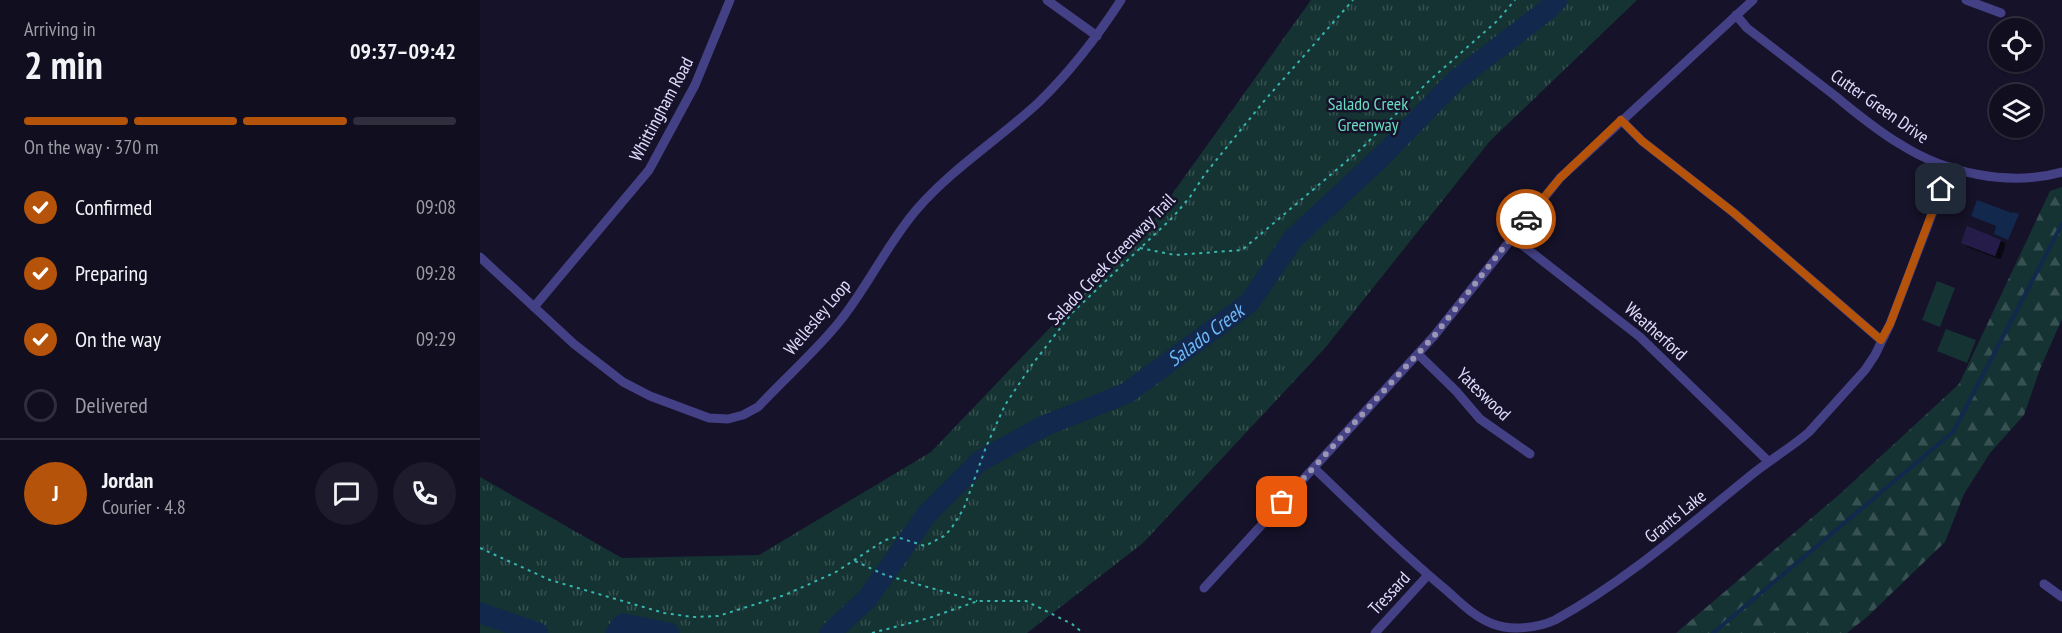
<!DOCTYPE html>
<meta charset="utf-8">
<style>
:root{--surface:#100e1f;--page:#1e1c2c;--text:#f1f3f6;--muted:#9c9ca4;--line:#302e3d;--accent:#b45309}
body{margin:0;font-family:"PT Sans Narrow",sans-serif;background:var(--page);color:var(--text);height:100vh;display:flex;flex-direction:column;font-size:22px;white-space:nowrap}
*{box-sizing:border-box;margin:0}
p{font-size:20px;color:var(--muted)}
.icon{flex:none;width:33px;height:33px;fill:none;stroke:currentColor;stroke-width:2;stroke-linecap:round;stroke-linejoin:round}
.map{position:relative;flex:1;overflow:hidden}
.panel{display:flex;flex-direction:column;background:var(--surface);width:480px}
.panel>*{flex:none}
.controls{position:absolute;left:1509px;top:18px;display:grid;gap:12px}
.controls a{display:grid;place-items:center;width:54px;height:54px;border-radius:50%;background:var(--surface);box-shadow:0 2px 4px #0004,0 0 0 2px var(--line);font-size:30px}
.pin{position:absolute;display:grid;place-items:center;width:51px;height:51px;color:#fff;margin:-26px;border-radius:12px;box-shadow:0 3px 9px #0006}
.courier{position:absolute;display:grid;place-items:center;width:60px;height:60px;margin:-30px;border:4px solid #b45309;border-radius:50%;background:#fff;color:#222;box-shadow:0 2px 8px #0007}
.headline em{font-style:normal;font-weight:600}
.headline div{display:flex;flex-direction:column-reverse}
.headline{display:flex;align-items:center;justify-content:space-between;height:102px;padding:0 24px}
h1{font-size:39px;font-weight:600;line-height:45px}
.bar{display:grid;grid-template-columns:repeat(4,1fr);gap:9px 6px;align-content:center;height:72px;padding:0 24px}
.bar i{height:8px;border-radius:4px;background:var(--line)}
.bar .selected{background:var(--accent)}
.bar p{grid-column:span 4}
.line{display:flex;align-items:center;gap:15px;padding:0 24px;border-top:2px solid var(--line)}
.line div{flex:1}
.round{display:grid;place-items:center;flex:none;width:63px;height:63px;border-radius:32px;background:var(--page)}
ol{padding:0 24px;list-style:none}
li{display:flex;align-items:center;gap:18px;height:66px}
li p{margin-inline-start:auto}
li .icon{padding:6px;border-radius:50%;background:var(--accent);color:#fff;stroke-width:4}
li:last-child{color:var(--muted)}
li i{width:33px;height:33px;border:3px solid var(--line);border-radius:50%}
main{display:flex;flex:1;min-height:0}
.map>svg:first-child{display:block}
.forest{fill:url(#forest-firs)}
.park{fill:url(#park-tufts)}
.pitch{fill:#153332}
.water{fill:#12284d}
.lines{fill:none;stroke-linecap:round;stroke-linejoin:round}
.stream{stroke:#12284d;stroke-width:4}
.river{stroke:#12284d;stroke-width:21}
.building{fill:#281f49;filter:url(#shadow)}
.path{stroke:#37b6b0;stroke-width:2;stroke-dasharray:3 4.5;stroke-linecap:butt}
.street{stroke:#434085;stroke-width:9}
.done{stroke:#9995b3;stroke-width:6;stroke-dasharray:0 10.8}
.route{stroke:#b45309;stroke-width:8}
.labels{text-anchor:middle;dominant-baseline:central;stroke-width:5;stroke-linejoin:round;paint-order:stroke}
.park-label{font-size:18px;fill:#6bdbc0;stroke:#161229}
.street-label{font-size:18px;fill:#e0dcfd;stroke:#161229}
.water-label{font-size:20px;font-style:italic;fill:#70b7f7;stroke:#161229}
</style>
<main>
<section class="panel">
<div class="headline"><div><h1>2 min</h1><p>Arriving in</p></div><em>09:37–09:42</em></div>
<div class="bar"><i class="selected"></i><i class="selected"></i><i class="selected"></i><i></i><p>On the way · 370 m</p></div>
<ol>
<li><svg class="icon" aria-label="check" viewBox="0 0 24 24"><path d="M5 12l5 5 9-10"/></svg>Confirmed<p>09:08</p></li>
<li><svg class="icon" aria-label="check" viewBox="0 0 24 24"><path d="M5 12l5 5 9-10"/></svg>Preparing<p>09:28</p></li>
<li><svg class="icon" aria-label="check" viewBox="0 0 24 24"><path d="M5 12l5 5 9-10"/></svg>On the way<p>09:29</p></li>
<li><i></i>Delivered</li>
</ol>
<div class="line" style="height:108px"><b class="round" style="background:var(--accent);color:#fff">J</b><div><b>Jordan</b><p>Courier · 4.8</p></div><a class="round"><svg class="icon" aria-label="chat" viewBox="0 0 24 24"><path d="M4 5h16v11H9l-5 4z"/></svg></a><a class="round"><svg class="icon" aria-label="phone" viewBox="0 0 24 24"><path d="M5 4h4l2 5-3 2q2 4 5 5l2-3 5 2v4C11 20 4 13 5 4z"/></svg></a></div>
</section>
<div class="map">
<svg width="1582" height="633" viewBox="0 0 1582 633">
<defs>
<pattern id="forest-firs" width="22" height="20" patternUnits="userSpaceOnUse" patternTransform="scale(1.5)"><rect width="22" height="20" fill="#153332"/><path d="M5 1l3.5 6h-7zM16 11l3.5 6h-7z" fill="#375051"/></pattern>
<pattern id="park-tufts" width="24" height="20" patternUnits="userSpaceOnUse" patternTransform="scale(1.5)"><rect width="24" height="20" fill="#153332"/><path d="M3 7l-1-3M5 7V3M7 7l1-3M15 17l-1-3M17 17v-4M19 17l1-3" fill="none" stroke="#375051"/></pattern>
<filter id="shadow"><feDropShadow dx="5.5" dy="3.5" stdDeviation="0" flood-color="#0009"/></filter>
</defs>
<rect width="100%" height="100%" fill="#161229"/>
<path class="forest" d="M1582 187V319L1560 369 1544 415 1510 453 1484 494 1465 542 1387 617 1367 633H1196L1361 493 1479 384 1570 191Z"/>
<path class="park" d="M831 0H1157L1010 141 845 348 663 543 547 633H0V477L142 558 279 555 451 452 675 218Z"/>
<g class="pitch">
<path d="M1457 281 1475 288 1460 327 1442 320Z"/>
<path d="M1466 329 1496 340 1487 363 1457 351Z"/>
</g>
<path class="water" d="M1497 200 1532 213 1533 212 1539 214 1528 240 1514 234 1516 226 1491 216Z"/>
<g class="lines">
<path class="stream" d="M1233 633 1473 432 1582 224"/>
<g class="river">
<path d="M0 613 58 633"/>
<path d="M136 633 143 624 189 633"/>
<path id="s1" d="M350 633 387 599 447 514 500 461 564 426 647 393 769 303 813 239 901 157 976 80 1067 10 1077 0"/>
</g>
</g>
<path class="building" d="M1487 226 1521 240 1515 256 1481 243Z"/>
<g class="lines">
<g class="path">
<path d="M660 248 695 255 762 250 881 149 949 81 1017 21 1035 0"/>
<path d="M0 548 70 580 184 613 213 617 238 616 305 595 356 572 405 540 417 537 445 546 464 536 471 529 484 508 506 447 525 405 551 366 592 313 693 217 710 197 725 174 785 100 873 0"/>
<path d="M375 561 405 575 497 601"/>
<path d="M392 633 449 618 498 601H546L592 624 603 633"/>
</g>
<g class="street">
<path d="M567 0 617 36"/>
<path d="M1486 0 1521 13"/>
<path d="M1256 15 1267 28C1296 50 1325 73 1354 95 1375 112 1396 130 1420 144 1465 173 1529 187 1582 172"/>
<path d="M1141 120 1162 141 1254 213 1401 340"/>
<path d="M1032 237 1160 337 1288 461"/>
<path d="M0 257 94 344 143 382 170 396 229 418 248 419 263 415 278 407C305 378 336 351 360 321 389 285 408 242 438 208 473 168 519 139 558 103 590 72 617 37 641 0"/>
<path d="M54 307 169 170 215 85 250 0"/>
<path d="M938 354 976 391 1000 419 1050 454"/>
<path d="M834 468C877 509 919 551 965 589 980 602 994 617 1013 624 1031 631 1058 628 1075 620 1147 580 1207 527 1270 476 1289 460 1311 448 1329 432L1385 370 1395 355 1410 324 1470 167"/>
<path d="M1564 584 1582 597"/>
<path d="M724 588 954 336 1080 178 1273 0"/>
<path d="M895 633 948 575"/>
</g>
</g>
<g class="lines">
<path class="done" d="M802 502 954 336 1046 219"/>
<path class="route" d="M1046 219 1080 178 1141 120 1162 141 1254 213 1401 340 1410 324 1461 189"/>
</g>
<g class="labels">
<g class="park-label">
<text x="888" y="103">Salado Creek<tspan x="888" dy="21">Greenway</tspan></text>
</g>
<g class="street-label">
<text transform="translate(1400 106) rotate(35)">Cutter Green Drive</text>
<text transform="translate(181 109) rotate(-62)">Whittingham Road</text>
<text transform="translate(631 259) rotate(-46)">Salado Creek Greenway Trail</text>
<text transform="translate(337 317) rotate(-50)">Wellesley Loop</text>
<text transform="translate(1176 331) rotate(42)">Weatherford</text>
<text transform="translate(1004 394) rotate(44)">Yateswood</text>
<text transform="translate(1195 516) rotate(-39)">Grants Lake</text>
<text transform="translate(909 593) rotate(-47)">Tressard</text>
</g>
<g class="water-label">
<text stroke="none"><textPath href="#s1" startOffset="489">Salado Creek</textPath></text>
</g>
</g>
</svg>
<div class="controls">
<a><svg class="icon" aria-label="locate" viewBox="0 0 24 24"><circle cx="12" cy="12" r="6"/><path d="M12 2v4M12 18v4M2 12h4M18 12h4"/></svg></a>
<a><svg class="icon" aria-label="layers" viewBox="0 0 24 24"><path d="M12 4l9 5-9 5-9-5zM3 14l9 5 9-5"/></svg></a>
</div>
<div class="pin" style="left:802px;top:502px;background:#ea580c"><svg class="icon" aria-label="bag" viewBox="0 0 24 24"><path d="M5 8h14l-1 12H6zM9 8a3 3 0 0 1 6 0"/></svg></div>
<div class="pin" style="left:1461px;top:189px;background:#1f2937"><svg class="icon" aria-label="home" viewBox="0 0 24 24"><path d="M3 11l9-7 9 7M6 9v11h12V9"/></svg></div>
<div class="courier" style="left:1046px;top:219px"><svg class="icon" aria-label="car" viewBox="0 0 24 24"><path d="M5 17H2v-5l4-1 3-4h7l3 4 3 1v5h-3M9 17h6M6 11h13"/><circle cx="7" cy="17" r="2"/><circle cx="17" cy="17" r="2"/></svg></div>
</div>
</main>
